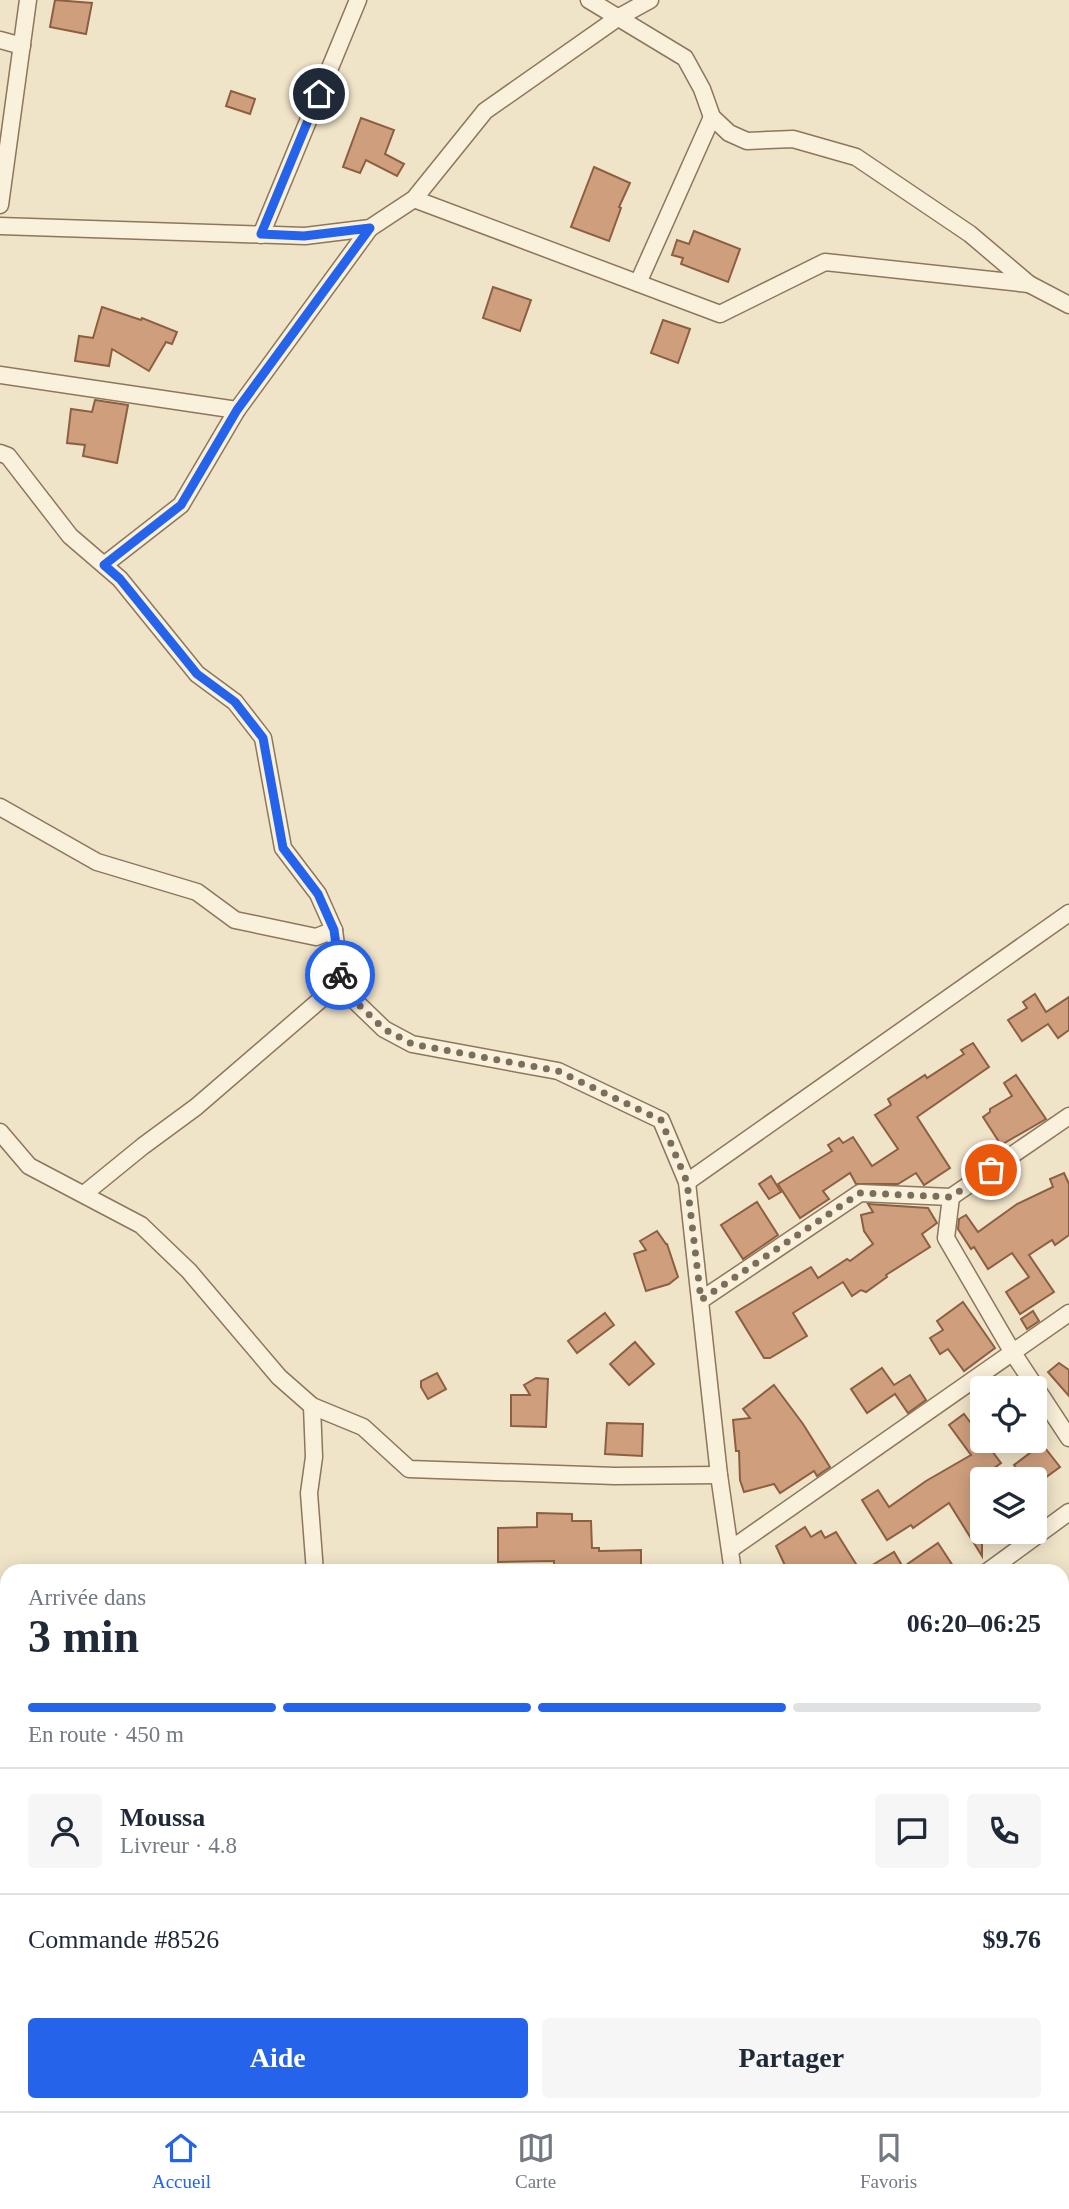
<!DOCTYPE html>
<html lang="fr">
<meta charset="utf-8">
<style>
:root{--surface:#fff;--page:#f6f6f7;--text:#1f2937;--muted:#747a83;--line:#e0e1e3;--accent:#2563eb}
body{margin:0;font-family:"Times New Roman",serif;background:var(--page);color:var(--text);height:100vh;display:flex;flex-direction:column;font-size:26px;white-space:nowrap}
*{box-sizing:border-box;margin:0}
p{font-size:23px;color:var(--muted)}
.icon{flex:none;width:38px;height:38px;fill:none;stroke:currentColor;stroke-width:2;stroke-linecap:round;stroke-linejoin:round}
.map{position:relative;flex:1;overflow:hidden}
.sheet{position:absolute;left:0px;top:1564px;width:1069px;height:548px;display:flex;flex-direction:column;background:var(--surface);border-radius:21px 21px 0 0;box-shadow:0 4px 18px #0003}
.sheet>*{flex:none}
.fabs{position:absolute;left:970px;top:1376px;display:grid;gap:14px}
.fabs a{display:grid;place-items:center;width:77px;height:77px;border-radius:7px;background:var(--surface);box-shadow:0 4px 18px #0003;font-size:35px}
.pin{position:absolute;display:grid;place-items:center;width:60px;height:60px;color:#fff;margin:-30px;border:4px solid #fff;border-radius:50%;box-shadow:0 2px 7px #0007}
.courier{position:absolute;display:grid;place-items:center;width:70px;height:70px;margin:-35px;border:5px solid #2563eb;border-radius:50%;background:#fff;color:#222;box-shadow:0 2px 9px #0007}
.head em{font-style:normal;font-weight:600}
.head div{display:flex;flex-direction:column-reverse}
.head{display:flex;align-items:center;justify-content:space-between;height:119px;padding:0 28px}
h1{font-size:46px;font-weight:600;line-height:52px}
.bar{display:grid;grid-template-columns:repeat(4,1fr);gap:10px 7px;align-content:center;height:84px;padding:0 28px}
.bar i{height:9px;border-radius:5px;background:var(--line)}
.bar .selected{background:var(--accent)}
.bar p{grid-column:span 4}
.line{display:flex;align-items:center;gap:18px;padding:0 28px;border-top:2px solid var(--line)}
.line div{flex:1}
.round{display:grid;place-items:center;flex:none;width:74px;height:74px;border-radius:7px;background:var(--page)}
.cta{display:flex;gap:14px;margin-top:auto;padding:14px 28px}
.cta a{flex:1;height:80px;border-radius:7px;background:var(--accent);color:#fff;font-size:28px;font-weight:600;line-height:80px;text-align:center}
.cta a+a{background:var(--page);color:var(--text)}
.menu{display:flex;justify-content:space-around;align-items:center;height:98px;border-top:2px solid var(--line);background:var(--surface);font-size:19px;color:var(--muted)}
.menu a{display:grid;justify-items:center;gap:4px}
.menu .selected{color:var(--accent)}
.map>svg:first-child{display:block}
.building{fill:#cf9f7d;stroke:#8d5f41;stroke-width:2}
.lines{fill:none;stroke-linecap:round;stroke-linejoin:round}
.street-casing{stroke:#8d765c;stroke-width:19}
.street{stroke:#faf1dc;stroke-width:16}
.done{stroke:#7c6e5b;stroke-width:7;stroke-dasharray:0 12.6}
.route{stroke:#2563eb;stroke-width:9}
</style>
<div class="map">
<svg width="1069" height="2111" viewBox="0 0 1069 2111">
<rect width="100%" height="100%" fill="#f0e4c8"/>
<g class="building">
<path d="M55 0 92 3 86 34 50 27Z"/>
<path d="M231 91 255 99 250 114 226 106Z"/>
<path d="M361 118 394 130 385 154 404 164 397 176 366 160 360 173 343 167Z"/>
<path d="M594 167 630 183 619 207 621 208 609 241 571 227Z"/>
<path d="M694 231 740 249 728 282 681 264 683 258 672 255 677 240 689 244Z"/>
<path d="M493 287 531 300 520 331 483 318Z"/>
<path d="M102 307 141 320 142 318 177 332 172 344 166 342 149 371 112 349 109 366 75 361 79 336 93 338Z"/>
<path d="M663 320 690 329 678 363 651 353Z"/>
<path d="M95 400 128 405 117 463 83 456 85 445 67 443 71 409 92 412Z"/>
<path d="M1035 994 1046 1012 1069 997V1030L1058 1038 1048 1024 1022 1041 1008 1020 1027 1008 1023 1002Z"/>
<path d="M973 1043 989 1067 917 1117 950 1168 924 1185 916 1173 898 1184H856L850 1173 823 1191 829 1199 800 1218 778 1184 832 1151 828 1145 839 1138 843 1143 853 1137 872 1166 898 1149 875 1115 891 1105 888 1099 925 1075 927 1078 964 1054 961 1050Z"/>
<path d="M1016 1075 1046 1119 1001 1145 983 1117 990 1112V1109L1012 1096 1004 1083Z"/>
<path d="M1064 1173 1069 1184V1235L1055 1245 1052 1240 1029 1255 1054 1292 1020 1314 1006 1292 1029 1277 1012 1253 988 1269 974 1247 971 1249 958 1229 959 1219 966 1215 978 1232 1017 1204 1053 1187 1050 1179Z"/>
<path d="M771 1176 781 1192 769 1199 759 1184Z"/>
<path d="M757 1202 778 1235 743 1259 721 1225Z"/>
<path d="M868 1204 928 1208 937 1223 922 1234 930 1247 886 1275 887 1277 866 1292 861 1290 852 1296 843 1282 793 1313 807 1336 770 1358H764L736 1312 811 1267 818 1278 847 1259 850 1261 873 1244 864 1231 861 1215 873 1212Z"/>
<path d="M657 1231 666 1244H667L678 1277 669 1284 646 1291 634 1254 646 1250 640 1241Z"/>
<path d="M963 1302 995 1348 964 1371 948 1349 940 1354 930 1338 943 1330 937 1321Z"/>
<path d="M1033 1311 1039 1321 1027 1329 1021 1319Z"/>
<path d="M605 1313 614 1325 577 1353 568 1341Z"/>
<path d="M635 1342 654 1364 629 1385 610 1364Z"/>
<path d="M1059 1363 1069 1370V1396L1048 1372Z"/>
<path d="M882 1368 894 1385 910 1375 926 1400 908 1413 895 1394 867 1413 851 1389Z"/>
<path d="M437 1373 446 1389 428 1399 421 1387V1381Z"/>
<path d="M536 1378 548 1379 546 1427 511 1426V1395H530L524 1385Z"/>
<path d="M774 1385 803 1424 830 1467 817 1476 814 1471 780 1493 774 1484 744 1492 740 1480 739 1451H736L733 1420 750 1418 743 1409Z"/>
<path d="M964 1414 1001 1463 971 1485 982 1502V1556L949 1503 913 1528 911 1525 887 1540 862 1500 878 1490 889 1507 926 1481 971 1455 949 1425Z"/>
<path d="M607 1423 643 1424 642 1456 605 1454Z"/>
<path d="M1042 1444 1060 1467 1034 1486V1479H1025L1014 1465Z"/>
<path d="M537 1513 572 1514V1521H591L592 1548H599V1551L641 1550V1566H592V1572H554V1561L498 1562V1528L537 1527Z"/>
<path d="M805 1527 811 1537 821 1531 825 1538 836 1532 861 1572H788L776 1546Z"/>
<path d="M938 1543 957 1572H861L894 1552 903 1567Z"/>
</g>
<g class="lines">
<g class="street-casing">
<g id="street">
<path d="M589 0 685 58 702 89 712 117 729 133 747 141 793 139 856 157 970 234 1029 284 1069 305"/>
<path d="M0 40 22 46"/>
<path d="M414 199 720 314 825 262 1029 284"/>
<path d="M0 205 28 0"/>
<path d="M0 226 305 236 370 228 414 199 485 111 619 17 650 0"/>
<path d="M261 235 358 0"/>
<path d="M638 283 712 117"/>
<path d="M0 375 237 410"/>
<path d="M0 453 8 456 70 536 120 579 197 674 235 702 263 738 283 848 318 894 334 930 341 982 196 1107 143 1146 84 1194"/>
<path d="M104 565 181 505 237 410 370 228"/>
<path d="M0 807 97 862 197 892 235 920 316 937 334 930"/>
<path d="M341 982 354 1000 384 1029 412 1044 558 1071 661 1120 687 1182 719 1475 733 1572"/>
<path d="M0 1132 29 1166 141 1225 189 1271 279 1377 312 1406 363 1427 409 1469 615 1476 719 1475"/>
<path d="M687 1182 1069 913"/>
<path d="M951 1197 946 1238 1013 1353 1069 1438"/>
<path d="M701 1300 860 1193 951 1197 1069 1116"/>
<path d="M312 1406 314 1457 309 1493 315 1572"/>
<path d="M731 1549 1069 1313"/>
<path d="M987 1572 1069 1512"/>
<path d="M0 1671H7"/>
<path d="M1062 1733 1069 1729"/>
<path d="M0 1864 7 1863"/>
<path d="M1062 2063 1069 2062"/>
<path d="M0 2068 7 2067"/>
<path d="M322 2105V2111"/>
<path d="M794 2105 795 2111"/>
</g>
</g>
<use href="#street" class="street"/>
</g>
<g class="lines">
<path class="done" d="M340 975 341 982 354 1000 384 1029 412 1044 558 1071 661 1120 687 1182 701 1300 860 1193 951 1197 991 1170"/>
<path class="route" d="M319 94 261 234 304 236 370 228 237 410 181 505 104 565 120 579 197 674 235 702 263 738 283 848 318 894 334 930 340 975"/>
</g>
</svg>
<div class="fabs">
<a><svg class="icon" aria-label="locate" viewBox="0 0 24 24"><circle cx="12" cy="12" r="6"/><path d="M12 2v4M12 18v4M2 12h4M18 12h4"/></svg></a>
<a><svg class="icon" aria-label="layers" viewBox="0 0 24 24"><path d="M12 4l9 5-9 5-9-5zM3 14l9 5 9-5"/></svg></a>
</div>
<div class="pin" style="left:991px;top:1170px;background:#ea580c"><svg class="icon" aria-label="bag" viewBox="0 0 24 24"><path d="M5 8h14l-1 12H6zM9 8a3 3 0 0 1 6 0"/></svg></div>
<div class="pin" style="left:319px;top:94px;background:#1f2937"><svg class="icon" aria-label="home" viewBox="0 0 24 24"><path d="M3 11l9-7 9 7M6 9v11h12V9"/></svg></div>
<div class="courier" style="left:340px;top:975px"><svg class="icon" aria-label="bike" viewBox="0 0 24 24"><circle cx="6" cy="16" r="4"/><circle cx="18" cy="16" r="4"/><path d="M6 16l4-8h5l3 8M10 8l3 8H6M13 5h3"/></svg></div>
<section class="sheet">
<div class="head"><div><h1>3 min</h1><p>Arrivée dans</p></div><em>06:20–06:25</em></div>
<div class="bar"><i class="selected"></i><i class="selected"></i><i class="selected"></i><i></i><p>En route · 450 m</p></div>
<div class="line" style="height:126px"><a class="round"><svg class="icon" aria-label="person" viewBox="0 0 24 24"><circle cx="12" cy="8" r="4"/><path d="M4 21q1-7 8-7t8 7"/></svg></a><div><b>Moussa</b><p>Livreur · 4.8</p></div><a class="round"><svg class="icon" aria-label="chat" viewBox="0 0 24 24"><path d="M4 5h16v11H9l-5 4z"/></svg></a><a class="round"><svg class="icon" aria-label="phone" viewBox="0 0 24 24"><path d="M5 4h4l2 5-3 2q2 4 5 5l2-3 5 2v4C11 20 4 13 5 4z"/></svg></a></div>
<div class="line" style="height:91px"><div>Commande #8526</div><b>$9.76</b></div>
<div class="cta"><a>Aide</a><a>Partager</a></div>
</section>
</div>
<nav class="menu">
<a class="selected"><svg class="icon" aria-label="home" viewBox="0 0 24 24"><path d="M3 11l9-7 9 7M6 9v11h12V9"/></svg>Accueil</a>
<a><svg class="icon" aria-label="map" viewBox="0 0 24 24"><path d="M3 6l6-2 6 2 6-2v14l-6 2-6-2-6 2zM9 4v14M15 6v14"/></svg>Carte</a>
<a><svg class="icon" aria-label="saved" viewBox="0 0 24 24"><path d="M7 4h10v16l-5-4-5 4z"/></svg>Favoris</a>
</nav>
